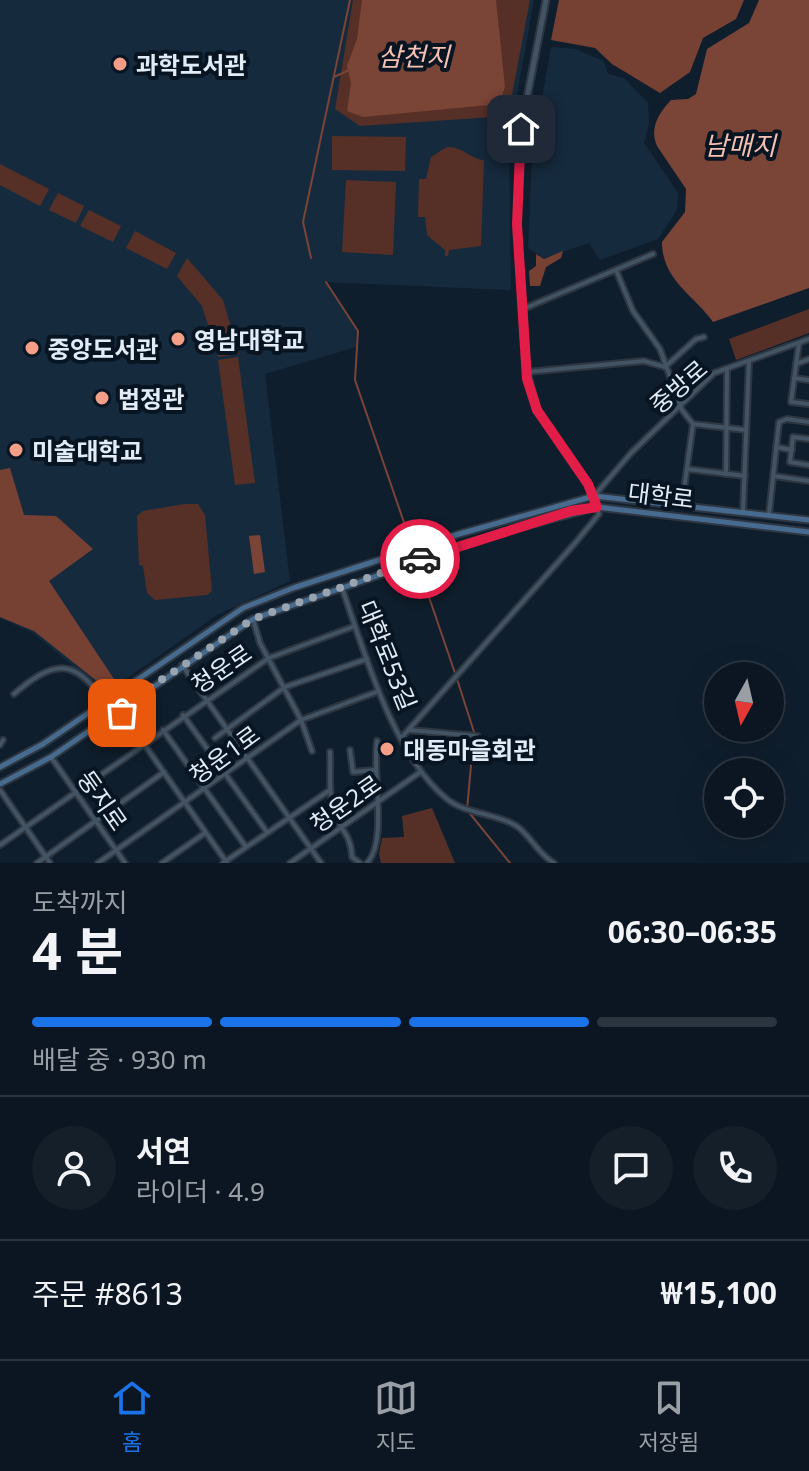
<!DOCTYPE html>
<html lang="ko">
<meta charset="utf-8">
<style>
:root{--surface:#0b1622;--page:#141f2a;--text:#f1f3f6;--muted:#9a9fa5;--line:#2b3540;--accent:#1a73e8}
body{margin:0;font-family:"Noto Sans","Noto Sans KR",sans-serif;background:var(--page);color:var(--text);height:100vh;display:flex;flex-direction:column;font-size:30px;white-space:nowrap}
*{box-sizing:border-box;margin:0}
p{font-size:26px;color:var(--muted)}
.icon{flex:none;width:44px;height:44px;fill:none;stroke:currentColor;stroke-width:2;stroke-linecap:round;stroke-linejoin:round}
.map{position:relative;height:863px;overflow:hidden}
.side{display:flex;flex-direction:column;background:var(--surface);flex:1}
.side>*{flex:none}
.needle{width:52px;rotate:188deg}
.fabs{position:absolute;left:704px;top:662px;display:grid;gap:16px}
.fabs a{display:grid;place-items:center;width:80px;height:80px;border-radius:50%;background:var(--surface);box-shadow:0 8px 32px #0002,0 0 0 2px var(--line);font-size:40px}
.pin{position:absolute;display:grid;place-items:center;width:68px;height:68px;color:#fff;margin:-34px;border-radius:16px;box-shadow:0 4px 12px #0006}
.courier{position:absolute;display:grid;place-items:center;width:80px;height:80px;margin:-40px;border:6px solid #e11d48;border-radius:50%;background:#fff;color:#222;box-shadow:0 2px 10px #0007}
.headline em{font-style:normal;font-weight:700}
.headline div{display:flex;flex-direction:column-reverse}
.headline{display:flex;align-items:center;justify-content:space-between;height:136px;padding:0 32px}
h1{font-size:52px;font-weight:700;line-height:60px}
.bar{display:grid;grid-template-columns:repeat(4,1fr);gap:12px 8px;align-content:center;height:96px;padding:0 32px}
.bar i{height:10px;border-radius:6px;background:var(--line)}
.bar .selected{background:var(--accent)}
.bar p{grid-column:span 4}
.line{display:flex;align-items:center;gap:20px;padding:0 32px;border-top:2px solid var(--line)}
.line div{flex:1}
.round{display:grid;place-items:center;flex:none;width:84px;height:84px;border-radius:42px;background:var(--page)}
.dock{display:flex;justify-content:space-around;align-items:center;height:112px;border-top:2px solid var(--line);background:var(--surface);font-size:22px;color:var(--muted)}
.dock a{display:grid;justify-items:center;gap:4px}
.dock .selected{color:var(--accent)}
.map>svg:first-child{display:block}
.built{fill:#162a3d}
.green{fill:#563026}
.forest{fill:#764133}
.water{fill:#7a4436}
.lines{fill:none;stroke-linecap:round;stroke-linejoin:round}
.stream{stroke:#7a4436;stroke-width:2}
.minor-casing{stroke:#2d3641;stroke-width:8}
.tertiary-casing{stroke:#2d3641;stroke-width:9}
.secondary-casing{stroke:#2d3641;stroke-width:9}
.minor{stroke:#425364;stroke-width:4}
.tertiary{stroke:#425364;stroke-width:5}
.secondary{stroke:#476b8e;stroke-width:5}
.done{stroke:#98a4b0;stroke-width:8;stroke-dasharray:0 14.4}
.route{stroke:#e11d48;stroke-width:10}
.poi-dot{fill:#f49e87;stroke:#071523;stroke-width:3}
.labels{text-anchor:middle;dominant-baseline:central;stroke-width:8;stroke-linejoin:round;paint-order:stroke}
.poi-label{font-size:24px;font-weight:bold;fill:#e2ecf6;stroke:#071523;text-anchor:start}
.street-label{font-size:24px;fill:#e2ecf6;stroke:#071523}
.water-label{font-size:26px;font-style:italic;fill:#f6c1b3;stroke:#071523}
</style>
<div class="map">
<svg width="809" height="863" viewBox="0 0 809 863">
<rect width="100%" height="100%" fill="#0f1e2d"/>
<g class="built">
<path d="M0 0H534L509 140 511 290 325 282 357 331 356 347 265 374 290 581 217 615 106 693 33 633 0 618Z"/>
<path d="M551 47 575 49 604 61 608 74 624 78 648 103 649 124 644 143 678 193 677 210 658 239 600 260 589 243 544 258 528 248 532 154Z"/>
</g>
<g class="green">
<path d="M353 0H530L508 116 360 126 335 109Z"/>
<path d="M332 136 406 137 405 171 332 170Z"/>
<path d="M447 147C464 147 470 159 484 160L481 246 449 250 448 256H445V250L427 235 425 217H418L419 179H426L431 157Z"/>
<path d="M0 164 49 189 40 206 0 185Z"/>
<path d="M346 180 396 182 393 255 342 252Z"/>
<path d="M58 193 84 206 76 223 49 210Z"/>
<path d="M89 210 121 226 113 242 80 226Z"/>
<path d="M135 231 176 253 167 269 126 248Z"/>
<path d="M187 258 223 300 239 354 218 357 202 306 177 276Z"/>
<path d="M809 309V333L736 360 729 339Z"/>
<path d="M238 357 255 483 235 485 218 360Z"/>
<path d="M185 504H198L205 515 212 591 207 595 155 600 147 593 143 566 139 565 137 516 143 511Z"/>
<path d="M432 808 455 863H381L379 854 382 838 404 837 402 816Z"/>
</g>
<g class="forest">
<path d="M559 0H744L736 19 703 38 690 72 660 93 612 64 595 48 551 40Z"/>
<path d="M563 251 561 258 546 267 540 286H530L529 271 536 266V254L544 259Z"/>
<path d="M10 468 24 515 56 516 93 549 49 581 114 679 103 686 34 631 0 617V470Z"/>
</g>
<g class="water">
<path d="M362 0H496L505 87 499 104 363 117 347 111 351 83 347 66 357 39Z"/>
<path d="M759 0H809V288L713 322C694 295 662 280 662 242L685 212 686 189 657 146C649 128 659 113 671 100L688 99 696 94 707 49 749 23Z"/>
<path d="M260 535 265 572 254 574 249 536Z"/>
</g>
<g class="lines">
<g class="stream">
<path d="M334 77 349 70"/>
<path d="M311 258 303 222 350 0"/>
<path d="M326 282 358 331 355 380 410 540"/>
<path d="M419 568 455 673"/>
<path d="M457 679 474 732 467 810 510 863"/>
</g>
<g class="minor-casing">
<g id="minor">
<path d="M616 270 633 311 660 349 682 410 693 424 682 504"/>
<path d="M523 309 653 254"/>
<path d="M799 343 791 402 809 404"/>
<path d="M796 364 809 359"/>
<path d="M527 372 644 361 665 367 696 339 704 337"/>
<path d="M794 378 809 380"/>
<path d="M693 424 746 430"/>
<path d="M809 439 793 437 790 462 809 465"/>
<path d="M776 447 792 450"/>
<path d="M687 469 745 476"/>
<path d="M726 474 727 369"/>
<path d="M774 476 809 481"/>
<path d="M594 496 631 453 714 373 809 339"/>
<path d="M743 511 749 361"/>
<path d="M769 514 779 422 787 419 809 422"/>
<path d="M342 588C364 651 394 757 447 799 465 814 495 813 515 825 530 834 536 852 554 863"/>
<path d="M253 619 260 643 301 720 312 751"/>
<path d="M182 665 321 863"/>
<path d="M14 694C53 661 73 656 104 701"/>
<path d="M119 708 227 863"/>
<path d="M183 715 267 832"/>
<path d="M163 730 246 847"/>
<path d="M409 730 477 736"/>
<path d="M402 737 576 542 599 514 597 507"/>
<path d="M215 738 285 687 367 659"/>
<path d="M0 745 3 740"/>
<path d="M350 750 353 772 375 770"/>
<path d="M330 752C331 772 328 792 334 810 339 831 351 832 352 857L360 863"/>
<path d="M51 757 125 863"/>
<path d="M0 790 50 863"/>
<path d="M0 845 269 658 355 626"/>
<path d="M37 863 164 772"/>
<path d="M98 863 301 720 379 691"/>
<path d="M162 863 205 833"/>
<path d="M223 863 330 790"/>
<path d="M290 863 419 773"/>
<path d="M367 863C388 841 372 775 377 741"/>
</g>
</g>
<g class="tertiary-casing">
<path id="tertiary" d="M546 0 521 129 517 224 527 372 537 410 588 484 597 507"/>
</g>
<g class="secondary-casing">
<g id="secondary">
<path d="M0 767 43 744 243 608 293 588 459 534 594 496 809 520"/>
<path d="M0 784 51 757 253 619 503 532 597 507 809 532"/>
</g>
</g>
<use href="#minor" class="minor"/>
<use href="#tertiary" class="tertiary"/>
<use href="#secondary" class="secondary"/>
</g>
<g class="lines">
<path class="done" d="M122 713 119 708 253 619 420 559"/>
<path class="route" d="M420 559 571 511 597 507 588 484 537 410 527 379 517 224 521 129"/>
</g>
<g class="poi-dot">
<circle cx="120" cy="64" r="8"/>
<circle cx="178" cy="339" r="8"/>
<circle cx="32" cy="348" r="8"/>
<circle cx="102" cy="398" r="8"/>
<circle cx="16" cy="450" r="8"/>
<circle cx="387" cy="749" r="8"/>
</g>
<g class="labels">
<g class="poi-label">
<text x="136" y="64">과학도서관</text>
<text x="194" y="339">영남대학교</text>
<text x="48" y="348">중앙도서관</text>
<text x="118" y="398">법정관</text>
<text x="32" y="450">미술대학교</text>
<text x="403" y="749">대동마을회관</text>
</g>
<g class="street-label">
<text transform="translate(678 386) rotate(-41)">중방로</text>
<text transform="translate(661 495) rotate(7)">대학로</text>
<text transform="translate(388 655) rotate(68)">대학로53길</text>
<text transform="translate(221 668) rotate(-34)">청운로</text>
<text transform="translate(224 754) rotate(-36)">청운1로</text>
<text transform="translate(103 800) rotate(55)">둥지로</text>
<text transform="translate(345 803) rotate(-35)">청운2로</text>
</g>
<g class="water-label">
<text x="414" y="56">삼천지</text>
<text x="740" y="145">남매지</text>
</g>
</g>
</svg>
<div class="fabs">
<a><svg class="needle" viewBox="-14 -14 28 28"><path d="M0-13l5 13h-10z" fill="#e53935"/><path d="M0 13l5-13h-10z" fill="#9a9fa5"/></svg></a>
<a><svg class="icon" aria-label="locate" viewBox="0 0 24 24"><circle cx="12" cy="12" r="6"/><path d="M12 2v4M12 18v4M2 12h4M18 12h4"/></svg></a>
</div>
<div class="pin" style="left:122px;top:713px;background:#ea580c"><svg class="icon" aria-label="bag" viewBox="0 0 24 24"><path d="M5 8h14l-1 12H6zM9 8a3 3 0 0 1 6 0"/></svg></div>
<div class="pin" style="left:521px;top:129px;background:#1f2937"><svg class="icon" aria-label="home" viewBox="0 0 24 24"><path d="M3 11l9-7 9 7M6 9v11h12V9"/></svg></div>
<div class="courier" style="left:420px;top:559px"><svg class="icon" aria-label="car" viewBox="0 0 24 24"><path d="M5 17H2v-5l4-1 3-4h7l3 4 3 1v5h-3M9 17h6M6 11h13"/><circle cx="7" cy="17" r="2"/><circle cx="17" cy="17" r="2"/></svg></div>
</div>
<section class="side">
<div class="headline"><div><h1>4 분</h1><p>도착까지</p></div><em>06:30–06:35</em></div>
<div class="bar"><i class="selected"></i><i class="selected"></i><i class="selected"></i><i></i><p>배달 중 · 930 m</p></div>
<div class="line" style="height:144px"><a class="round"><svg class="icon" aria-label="person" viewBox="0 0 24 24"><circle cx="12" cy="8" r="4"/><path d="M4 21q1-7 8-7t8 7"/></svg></a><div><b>서연</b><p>라이더 · 4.9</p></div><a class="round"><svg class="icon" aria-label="chat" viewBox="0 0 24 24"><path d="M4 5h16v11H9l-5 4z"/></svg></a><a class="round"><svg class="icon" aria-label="phone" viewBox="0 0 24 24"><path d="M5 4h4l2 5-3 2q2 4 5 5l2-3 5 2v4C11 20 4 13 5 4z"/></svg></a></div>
<div class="line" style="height:104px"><div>주문 #8613</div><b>₩15,100</b></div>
</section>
<nav class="dock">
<a class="selected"><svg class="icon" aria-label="home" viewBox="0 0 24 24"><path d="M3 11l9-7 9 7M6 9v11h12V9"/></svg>홈</a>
<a><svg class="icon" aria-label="map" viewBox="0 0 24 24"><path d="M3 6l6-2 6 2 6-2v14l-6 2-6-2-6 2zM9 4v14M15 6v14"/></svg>지도</a>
<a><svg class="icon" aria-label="saved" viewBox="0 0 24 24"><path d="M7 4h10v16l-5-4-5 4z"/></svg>저장됨</a>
</nav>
